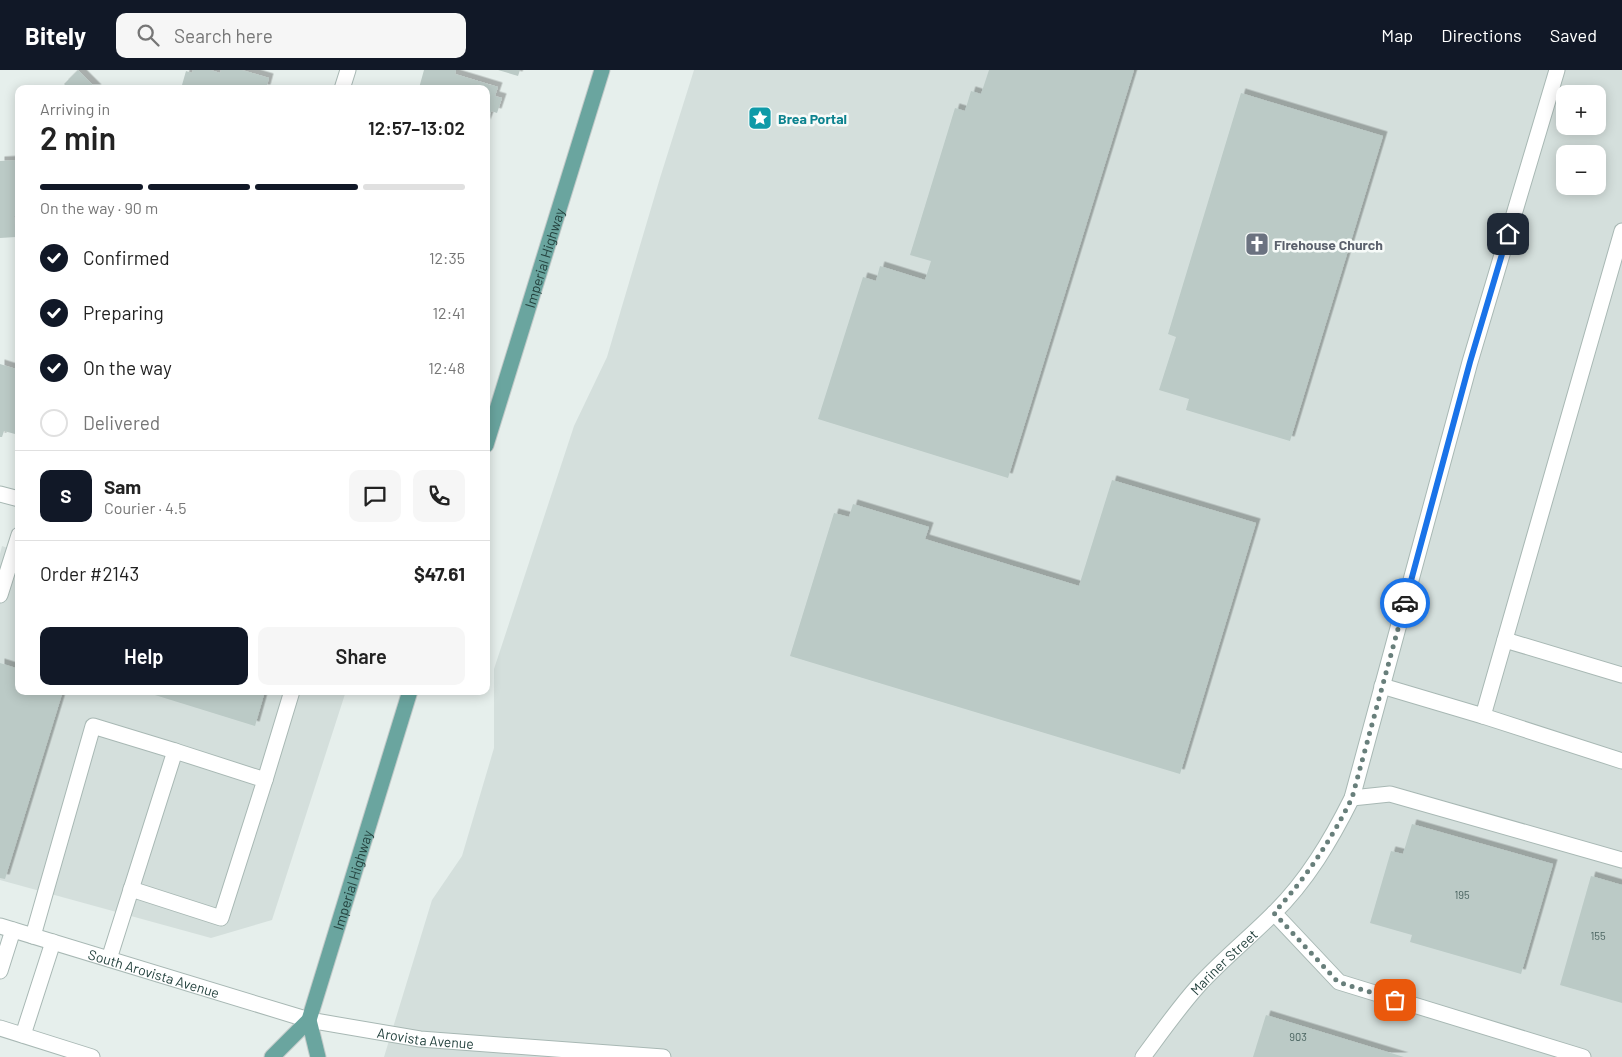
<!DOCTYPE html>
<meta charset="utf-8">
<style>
:root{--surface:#fff;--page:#f6f6f6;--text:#222;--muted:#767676;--line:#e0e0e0;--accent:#111827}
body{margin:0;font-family:Barlow,sans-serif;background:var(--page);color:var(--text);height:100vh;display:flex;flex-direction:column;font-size:19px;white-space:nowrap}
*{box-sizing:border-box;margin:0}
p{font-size:16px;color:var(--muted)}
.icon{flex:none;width:28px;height:28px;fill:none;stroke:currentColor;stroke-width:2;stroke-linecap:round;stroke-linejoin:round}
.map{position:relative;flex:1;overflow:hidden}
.details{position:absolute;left:15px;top:15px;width:475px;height:610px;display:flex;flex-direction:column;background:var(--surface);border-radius:10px;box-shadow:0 2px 12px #0003}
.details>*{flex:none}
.controls{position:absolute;left:1556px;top:15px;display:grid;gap:10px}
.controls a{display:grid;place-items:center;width:50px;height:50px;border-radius:10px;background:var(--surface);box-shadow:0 2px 12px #0003;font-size:25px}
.pin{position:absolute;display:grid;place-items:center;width:42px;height:42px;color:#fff;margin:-21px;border-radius:10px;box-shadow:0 2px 8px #0006}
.courier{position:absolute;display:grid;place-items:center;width:50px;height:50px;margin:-25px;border:4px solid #1a73e8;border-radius:50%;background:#fff;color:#222;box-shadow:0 1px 6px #0007}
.overview em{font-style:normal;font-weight:600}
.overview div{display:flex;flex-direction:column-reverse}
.overview{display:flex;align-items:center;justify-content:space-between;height:85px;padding:0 25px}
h1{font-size:32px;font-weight:600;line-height:38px}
.bar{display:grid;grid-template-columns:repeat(4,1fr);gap:8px 5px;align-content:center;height:60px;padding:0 25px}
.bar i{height:6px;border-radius:4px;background:var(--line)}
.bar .selected{background:var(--accent)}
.bar p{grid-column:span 4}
.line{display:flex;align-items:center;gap:12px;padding:0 25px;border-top:1px solid var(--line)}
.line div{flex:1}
.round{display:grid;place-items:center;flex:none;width:52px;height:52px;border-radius:10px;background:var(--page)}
ol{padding:0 25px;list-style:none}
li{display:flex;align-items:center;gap:15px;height:55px}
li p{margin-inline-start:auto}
li .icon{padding:5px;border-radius:50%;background:var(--accent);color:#fff;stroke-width:4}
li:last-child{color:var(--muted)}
li i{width:28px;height:28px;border:2px solid var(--line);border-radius:50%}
.cta{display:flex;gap:10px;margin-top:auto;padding:10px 25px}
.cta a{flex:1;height:58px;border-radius:10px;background:var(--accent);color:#fff;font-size:20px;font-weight:600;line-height:58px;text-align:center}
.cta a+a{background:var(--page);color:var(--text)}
header{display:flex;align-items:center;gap:30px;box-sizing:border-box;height:70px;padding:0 25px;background:var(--accent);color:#fff}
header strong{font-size:24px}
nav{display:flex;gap:28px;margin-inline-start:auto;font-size:18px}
.search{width:350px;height:45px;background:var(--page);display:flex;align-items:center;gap:12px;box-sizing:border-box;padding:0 18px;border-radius:10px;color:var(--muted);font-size:19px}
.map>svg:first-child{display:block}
.built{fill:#d4dfdc;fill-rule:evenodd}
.building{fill:#bbcac6;filter:url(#shadow)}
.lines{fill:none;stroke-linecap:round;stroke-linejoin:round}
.minor-casing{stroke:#a8b8b4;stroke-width:17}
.major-casing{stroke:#c2cac9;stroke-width:17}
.minor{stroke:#fff;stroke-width:15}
.major{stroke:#6aa59f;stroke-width:15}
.done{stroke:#687f7b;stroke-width:5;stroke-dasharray:0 9}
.route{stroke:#1a73e8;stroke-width:6}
.labels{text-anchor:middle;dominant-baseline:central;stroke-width:5;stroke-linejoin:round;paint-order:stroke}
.number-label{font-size:11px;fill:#4a6460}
.culture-label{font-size:14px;font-weight:bold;fill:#0d838f;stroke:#f7fbf9;text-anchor:start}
.worship-label{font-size:14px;font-weight:bold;fill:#5b616d;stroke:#f7fbf9;text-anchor:start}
.street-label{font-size:14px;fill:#24423e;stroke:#f7fbf9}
</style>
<header>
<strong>Bitely</strong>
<div class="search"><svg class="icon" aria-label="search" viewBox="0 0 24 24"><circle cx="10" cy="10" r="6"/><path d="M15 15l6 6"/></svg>Search here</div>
<nav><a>Map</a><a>Directions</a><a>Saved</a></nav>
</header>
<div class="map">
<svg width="1622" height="987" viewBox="0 0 1622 987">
<defs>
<filter id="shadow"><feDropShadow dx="4.5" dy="-4.5" stdDeviation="0" flood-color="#0004"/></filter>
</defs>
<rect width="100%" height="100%" fill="#e6efec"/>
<g class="built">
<path d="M694 0H1622V987H384L432 830 462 786 494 678V599L574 356 607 287 660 108ZM1565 24H1598V56H1565ZM1565 84H1598V116H1565Z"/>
<path d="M2 476 19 482V621H346L272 850 211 868 0 810V484Z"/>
</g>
<g class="building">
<path d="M78 0 97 19H69L64 14Z"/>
<path d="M193 0H211L220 3 221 0H242L269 8 266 19H187V17L182 15 186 1 192 3Z"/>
<path d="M424 0H456L455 4 498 17 495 26 502 28 497 43 491 41 486 54V19L419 18Z"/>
<path d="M498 0H520L518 6Z"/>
<path d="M989 0H1134L1008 408 818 349 863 207 876 211 880 196 925 210 931 191 910 185 955 38 965 41 971 21 981 24Z"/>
<path d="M1241 23 1383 66 1290 371 1186 340 1189 329 1159 320 1176 267 1168 264Z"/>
<path d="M19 90V145L14 146 16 167 0 168V91Z"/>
<path d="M0 294 19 300 17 314H19V353L15 364 4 361 2 367H0Z"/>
<path d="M1112 410 1256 453 1180 704 790 586 834 443 849 447 853 434 929 457 925 469 1079 516Z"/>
<path d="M0 593 19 599V621H63L5 809 0 808Z"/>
<path d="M142 621H265L255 656Z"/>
<path d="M1412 754 1553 794 1521 904 1410 872 1412 865 1370 853 1391 781 1403 784Z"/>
<path d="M1591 806 1622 815V933L1560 915Z"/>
<path d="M1266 945 1404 987H1253Z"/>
</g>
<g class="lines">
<g class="minor-casing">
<g id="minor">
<path d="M342 19 348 0"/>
<path d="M0 424 19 429"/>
<path d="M0 525 19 465"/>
<path d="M1505 570 1622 605"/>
<path d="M1382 616 1483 646 1622 161"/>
<path d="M1483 646 1622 691"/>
<path d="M1352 728 1390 724 1622 790"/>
<path d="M131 819 221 848 265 710"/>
<path d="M1274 843 1339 912 1583 987"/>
<path id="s1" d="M0 856 309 950 420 969 663 987"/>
<path d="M33 866 93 656 175 681"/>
<path d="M109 889 175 681 265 710 292 621"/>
<path d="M0 901 13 860"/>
<path d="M0 958 92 987"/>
<path d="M23 965 53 872"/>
<path id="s2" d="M1143 987C1161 963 1179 937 1199 915 1222 890 1249 868 1273 844 1307 811 1331 770 1352 728L1470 292 1557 0"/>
</g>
</g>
<g class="major-casing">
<g id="major">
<path id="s3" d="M486 375 602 0"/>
<path d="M309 950 318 987"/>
<path id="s4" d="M272 987 309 950 410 621"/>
</g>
</g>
<use href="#minor" class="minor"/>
<use href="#major" class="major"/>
</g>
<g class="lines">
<path class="done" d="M1395 930 1338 912 1274 843C1307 806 1330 772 1352 728L1405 533"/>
<path class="route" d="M1405 533 1470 292 1508 164"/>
</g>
<defs>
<g id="sight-square" transform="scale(1.25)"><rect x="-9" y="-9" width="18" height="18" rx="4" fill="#0f9aa8" stroke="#f7fbf9"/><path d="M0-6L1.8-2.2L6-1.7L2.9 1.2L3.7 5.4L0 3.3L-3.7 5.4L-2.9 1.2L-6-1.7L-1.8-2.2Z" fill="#fff"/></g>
<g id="church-square" transform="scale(1.25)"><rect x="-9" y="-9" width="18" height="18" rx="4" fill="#6b7280" stroke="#f7fbf9"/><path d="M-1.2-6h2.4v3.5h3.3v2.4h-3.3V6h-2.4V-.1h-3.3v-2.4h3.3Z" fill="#fff"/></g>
</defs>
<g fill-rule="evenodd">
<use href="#sight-square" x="760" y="48"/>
<use href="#church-square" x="1257" y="174"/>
</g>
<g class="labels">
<g class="number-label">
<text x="1462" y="824">195</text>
<text x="1598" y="865">155</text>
<text x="1298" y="966">903</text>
</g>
<g class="culture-label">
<text x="778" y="48">Brea Portal</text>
</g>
<g class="worship-label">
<text x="1274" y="174">Firehouse Church</text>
</g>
<g class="street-label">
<text stroke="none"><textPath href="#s3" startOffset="196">Imperial Highway</textPath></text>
<text stroke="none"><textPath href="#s4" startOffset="199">Imperial Highway</textPath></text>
<text stroke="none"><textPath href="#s2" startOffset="125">Mariner Street</textPath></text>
<text stroke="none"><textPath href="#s1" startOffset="161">South Arovista Avenue</textPath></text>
<text stroke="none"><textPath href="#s1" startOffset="441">Arovista Avenue</textPath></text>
</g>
</g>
</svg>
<div class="controls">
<a>+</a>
<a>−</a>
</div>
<div class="pin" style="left:1395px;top:930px;background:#ea580c"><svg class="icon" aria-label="bag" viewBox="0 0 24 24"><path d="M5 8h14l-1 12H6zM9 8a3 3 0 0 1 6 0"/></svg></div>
<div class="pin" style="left:1508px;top:164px;background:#1f2937"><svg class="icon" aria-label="home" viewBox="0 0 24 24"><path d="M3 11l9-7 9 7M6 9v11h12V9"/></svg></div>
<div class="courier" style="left:1405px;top:533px"><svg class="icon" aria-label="car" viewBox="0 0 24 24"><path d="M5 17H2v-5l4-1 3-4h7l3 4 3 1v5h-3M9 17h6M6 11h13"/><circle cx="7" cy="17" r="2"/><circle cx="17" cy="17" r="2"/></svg></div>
<section class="details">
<div class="overview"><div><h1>2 min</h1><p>Arriving in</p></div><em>12:57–13:02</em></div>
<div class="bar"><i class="selected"></i><i class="selected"></i><i class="selected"></i><i></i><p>On the way · 90 m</p></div>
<ol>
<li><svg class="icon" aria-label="check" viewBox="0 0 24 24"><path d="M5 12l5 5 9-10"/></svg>Confirmed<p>12:35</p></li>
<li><svg class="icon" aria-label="check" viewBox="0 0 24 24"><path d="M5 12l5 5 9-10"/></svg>Preparing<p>12:41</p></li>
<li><svg class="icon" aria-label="check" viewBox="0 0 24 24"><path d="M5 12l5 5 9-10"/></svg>On the way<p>12:48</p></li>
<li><i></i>Delivered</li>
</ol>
<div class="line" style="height:90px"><b class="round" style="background:var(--accent);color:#fff">S</b><div><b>Sam</b><p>Courier · 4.5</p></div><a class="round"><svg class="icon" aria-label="chat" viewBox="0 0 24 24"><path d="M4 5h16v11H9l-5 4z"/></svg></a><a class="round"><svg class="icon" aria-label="phone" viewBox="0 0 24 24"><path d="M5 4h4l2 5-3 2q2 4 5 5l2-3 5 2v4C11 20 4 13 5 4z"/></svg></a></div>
<div class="line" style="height:65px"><div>Order #2143</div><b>$47.61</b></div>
<div class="cta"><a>Help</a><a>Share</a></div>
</section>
</div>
